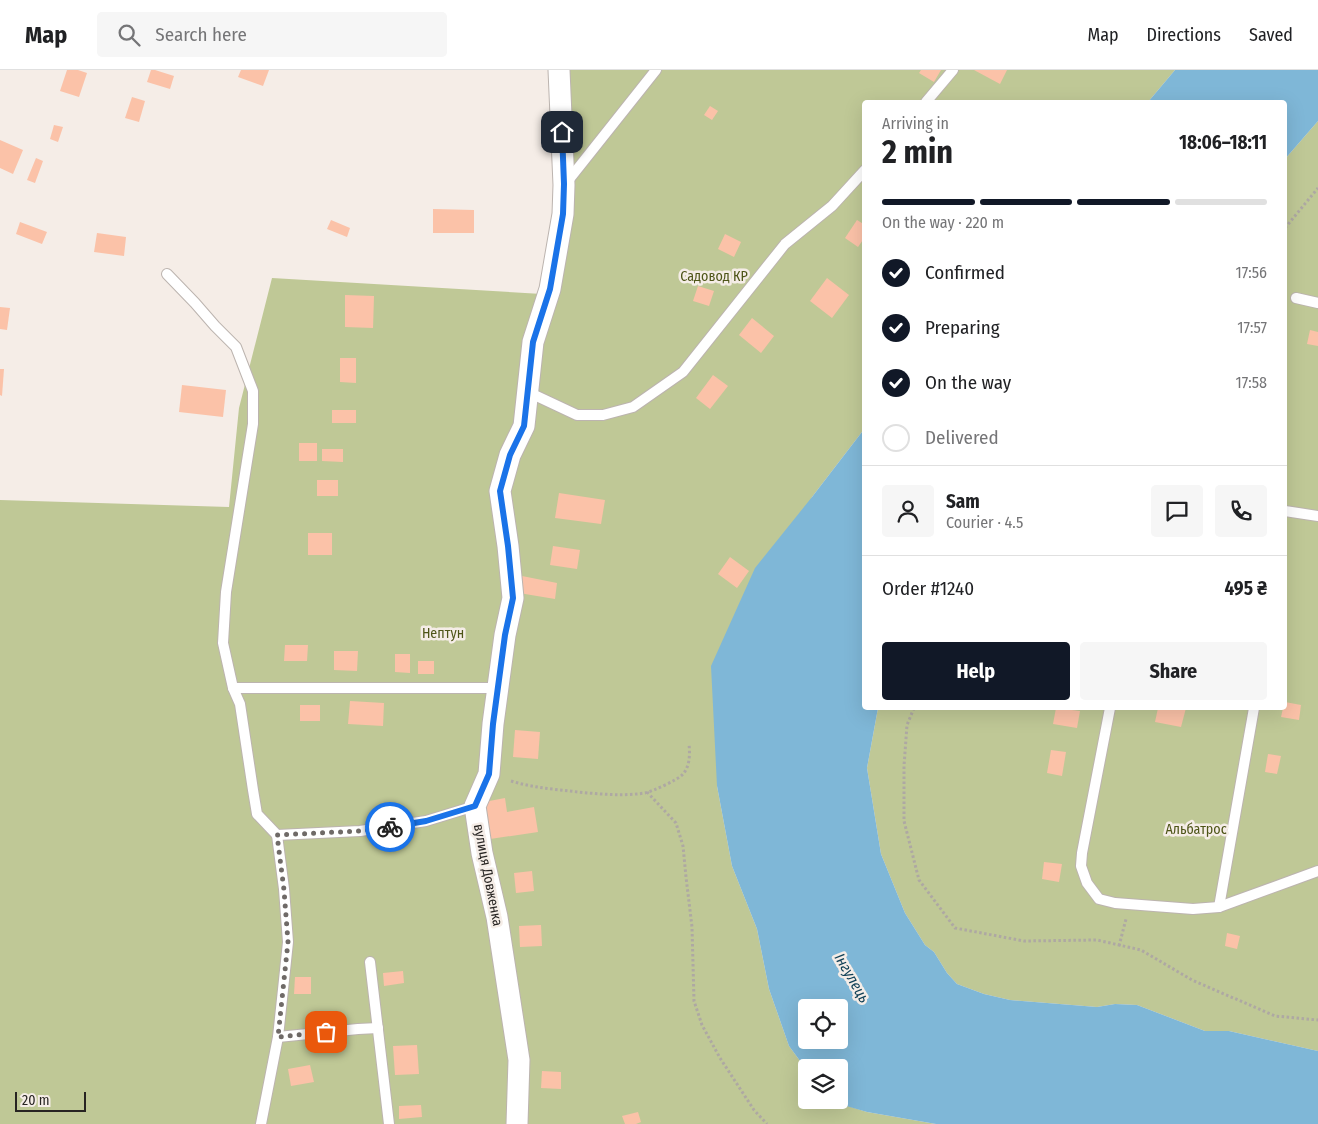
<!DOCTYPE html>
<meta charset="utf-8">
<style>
:root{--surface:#fff;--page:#f6f6f6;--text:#202124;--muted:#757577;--line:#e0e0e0;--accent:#111827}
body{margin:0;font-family:"Fira Sans Condensed",sans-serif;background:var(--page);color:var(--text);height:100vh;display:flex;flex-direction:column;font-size:19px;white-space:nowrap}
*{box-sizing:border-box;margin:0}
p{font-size:16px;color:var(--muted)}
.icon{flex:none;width:28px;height:28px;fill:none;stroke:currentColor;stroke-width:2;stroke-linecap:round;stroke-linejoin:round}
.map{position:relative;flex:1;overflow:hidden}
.drawer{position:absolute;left:862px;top:30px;width:425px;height:610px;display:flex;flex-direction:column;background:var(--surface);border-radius:5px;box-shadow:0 5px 20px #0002}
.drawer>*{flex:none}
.controls{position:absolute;left:798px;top:929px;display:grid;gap:10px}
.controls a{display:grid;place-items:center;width:50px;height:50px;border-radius:5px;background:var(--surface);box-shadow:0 5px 20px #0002;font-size:25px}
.scale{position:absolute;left:15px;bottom:12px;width:71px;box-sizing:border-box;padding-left:5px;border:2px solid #272422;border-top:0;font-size:14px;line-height:18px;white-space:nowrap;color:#272422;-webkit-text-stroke:4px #f5ede7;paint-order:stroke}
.pin{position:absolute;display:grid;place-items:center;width:42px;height:42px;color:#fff;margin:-21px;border-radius:10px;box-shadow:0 2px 8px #0006}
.courier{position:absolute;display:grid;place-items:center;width:50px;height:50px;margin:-25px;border:4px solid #1a73e8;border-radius:50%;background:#fff;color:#222;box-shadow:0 1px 6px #0007}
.headline em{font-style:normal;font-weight:700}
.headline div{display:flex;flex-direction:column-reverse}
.headline{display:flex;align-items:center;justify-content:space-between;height:85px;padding:0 20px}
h1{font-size:32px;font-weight:700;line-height:38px}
.bar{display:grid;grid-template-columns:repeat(4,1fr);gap:8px 5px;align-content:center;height:60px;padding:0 20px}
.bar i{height:6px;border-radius:4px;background:var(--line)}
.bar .active{background:var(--accent)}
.bar p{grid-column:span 4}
.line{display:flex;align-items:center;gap:12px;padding:0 20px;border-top:1px solid var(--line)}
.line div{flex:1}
.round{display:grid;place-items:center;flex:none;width:52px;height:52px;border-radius:5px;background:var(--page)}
ol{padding:0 20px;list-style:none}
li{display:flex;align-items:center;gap:15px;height:55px}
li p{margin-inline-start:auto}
li .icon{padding:5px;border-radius:50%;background:var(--accent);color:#fff;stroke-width:4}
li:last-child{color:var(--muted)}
li i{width:28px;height:28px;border:2px solid var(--line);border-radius:50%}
.primary-button{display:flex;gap:10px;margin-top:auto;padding:10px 20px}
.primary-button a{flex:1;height:58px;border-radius:5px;background:var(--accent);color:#fff;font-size:20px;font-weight:700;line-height:58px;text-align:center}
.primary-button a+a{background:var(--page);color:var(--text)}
header{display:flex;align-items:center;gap:30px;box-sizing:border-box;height:70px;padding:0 25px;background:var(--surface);border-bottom:1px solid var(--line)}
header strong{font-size:24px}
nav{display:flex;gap:28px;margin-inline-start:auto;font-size:18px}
.search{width:350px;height:45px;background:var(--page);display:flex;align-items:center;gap:12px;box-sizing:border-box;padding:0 18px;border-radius:5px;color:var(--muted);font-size:19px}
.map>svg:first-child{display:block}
.green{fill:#bfc896}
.water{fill:#7fb7d7;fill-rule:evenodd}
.building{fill:#fbc2a8}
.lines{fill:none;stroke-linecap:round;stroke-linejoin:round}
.service-casing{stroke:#bcb4af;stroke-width:12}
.minor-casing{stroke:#bcb4af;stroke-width:23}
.path{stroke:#aea8a3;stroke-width:3;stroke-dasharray:2.5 2.5;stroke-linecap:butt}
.service{stroke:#fff;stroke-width:10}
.minor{stroke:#fff;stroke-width:21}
.done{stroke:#6f6a67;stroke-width:5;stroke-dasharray:0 9}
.route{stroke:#1a73e8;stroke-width:6}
.labels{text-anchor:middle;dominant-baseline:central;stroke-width:5;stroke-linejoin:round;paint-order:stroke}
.park-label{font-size:14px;fill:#4e5518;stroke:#f5ede7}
.street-label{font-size:14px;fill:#272422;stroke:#f5ede7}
.water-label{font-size:15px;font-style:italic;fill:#114157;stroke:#f5ede7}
</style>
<header>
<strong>Map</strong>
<div class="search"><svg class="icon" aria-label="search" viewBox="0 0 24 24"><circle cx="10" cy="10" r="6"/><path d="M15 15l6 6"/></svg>Search here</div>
<nav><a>Map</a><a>Directions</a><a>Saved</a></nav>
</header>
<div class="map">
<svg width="1318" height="1054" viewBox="0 0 1318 1054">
<rect width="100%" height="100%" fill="#f5ede7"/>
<g class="green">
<path d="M565 0H1175L1148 32H865V358L812 427 717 716 732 796 757 859 769 919 789 976 806 999V1030H829L867 1042 936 1054H0V430L229 437 239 338 272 208 559 225Z"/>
<path d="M1318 51V981L1229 961H1205L1137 935 1115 934 1097 937 1010 930 984 924 957 914 947 903 934 882 925 875 905 843 881 784 867 698 878 638H1285V89Z"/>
</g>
<g class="water">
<path d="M1175 0H1318V51L1285 89V32H1148Z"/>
<path d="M865 358V638H878L867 698 881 784 905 843 925 875 934 882 947 903 957 914 984 924 1010 930 1097 937 1115 934 1137 935 1205 961H1229L1318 981V1054H936L867 1042 829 1031 839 1030V998H806V999L789 976 769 919 757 859 732 796 717 716 711 596 755 498 812 427ZM806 938H839V970H806Z"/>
</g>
<g class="building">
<path d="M67 0H78L87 3 79 27 60 21Z"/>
<path d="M151 0H155L174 6 170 19 147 12Z"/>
<path d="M241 0H269L263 16 238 7Z"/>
<path d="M921 0H941L934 12 919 3Z"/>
<path d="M974 0H1007L1000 14Z"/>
<path d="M132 27 145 31 139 52 125 48Z"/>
<path d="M710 36 718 41 712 50 704 45Z"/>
<path d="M54 55 63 57 58 72 50 69Z"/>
<path d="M0 70 23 80 13 104 0 98Z"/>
<path d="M36 88 43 91 35 113 27 110Z"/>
<path d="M433 139 474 140V163H433Z"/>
<path d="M331 150 350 158 347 167 327 159Z"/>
<path d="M857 150 865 155V167L858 177 845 168Z"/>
<path d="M20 152 47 162 42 174 16 164Z"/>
<path d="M97 163 126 167 124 186 94 182Z"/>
<path d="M725 164 741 172 734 187 718 179Z"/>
<path d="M827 208 849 225 832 248 810 231Z"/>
<path d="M698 216 714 221 709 236 693 231Z"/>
<path d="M345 225 374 226 373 258 345 257Z"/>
<path d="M0 237 10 238 7 260 0 259Z"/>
<path d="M752 248 774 266 761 283 739 265Z"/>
<path d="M1310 260 1318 262V276L1307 274Z"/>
<path d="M340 288H356V313L340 312Z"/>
<path d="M0 299H4L2 326 0 325Z"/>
<path d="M713 305 728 316 710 339 696 328Z"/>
<path d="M182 315 226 320 223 347 179 342Z"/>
<rect x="332" y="340" width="24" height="13"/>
<rect x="299" y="373" width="18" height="18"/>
<path d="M322 379H343V392L322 391Z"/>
<rect x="317" y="410" width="21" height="16"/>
<path d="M559 423 605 430 601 454 555 448Z"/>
<rect x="308" y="463" width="24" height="22"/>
<path d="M553 476 580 480 577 499 550 495Z"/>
<path d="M730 487 749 501 737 518 718 504Z"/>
<path d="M522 506 557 513 555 529 519 523Z"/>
<path d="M285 575H308L307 591H284Z"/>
<path d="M334 581H358L357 601 334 600Z"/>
<path d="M395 584H410V603L395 602Z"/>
<rect x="418" y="591" width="16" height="13"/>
<path d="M350 631 384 633 383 656 348 654Z"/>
<path d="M1285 632 1301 635 1299 650 1281 647 1283 638H1285Z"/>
<rect x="300" y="635" width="20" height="16"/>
<path d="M1056 638 1080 641 1077 658 1053 654Z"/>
<path d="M1158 638H1186L1181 657 1155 652Z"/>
<path d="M515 660 540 662 538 689 513 687Z"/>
<path d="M1051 680 1066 682 1062 706 1047 703Z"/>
<path d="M1268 684 1281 686 1277 704 1265 702Z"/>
<path d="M505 728 507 742 534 737 538 762 490 769 484 732Z"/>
<path d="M1044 792 1062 794 1059 812 1042 809Z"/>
<path d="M532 801 534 821 516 823 514 803Z"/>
<path d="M541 855 542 876 520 877 519 856Z"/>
<path d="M1227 863 1240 866 1237 879 1225 876Z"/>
<path d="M403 901 404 913 384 916 383 903Z"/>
<path d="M295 907H311V924H294Z"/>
<path d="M417 975 419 1004 395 1005 393 976Z"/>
<path d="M310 995 314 1012 291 1016 288 999Z"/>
<path d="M542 1001 561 1002V1019L541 1018Z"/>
<path d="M421 1035 422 1047 399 1049V1036Z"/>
<path d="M638 1042 641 1052 636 1054H625L622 1046Z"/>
</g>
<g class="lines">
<g class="service-casing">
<g id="service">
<path d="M926 32 953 0"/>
<path d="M567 112 656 0"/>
<path d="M167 204 195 233 215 256 236 277 253 321V354L226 522 223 573 233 618 240 634 253 720 257 744 277 765"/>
<path d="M1296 228 1318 233"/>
<path d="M528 322 577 345H603L633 337 683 302 785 174 832 136 865 100"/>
<path d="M1285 441 1318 446"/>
<path d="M233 618H499"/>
<path d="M1110 638 1082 783 1081 796 1087 813 1099 829 1115 833 1193 839 1219 837 1318 801"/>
<path d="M1219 837 1254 638"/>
<path d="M370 892 389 1054"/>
<path d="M278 967 358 959 378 958"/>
<path d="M261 1054 278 967 288 872 284 819 277 765 360 761 426 751 475 736"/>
</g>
</g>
<g class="minor-casing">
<path id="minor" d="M517 1054 519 990 497 847 482 783 475 736 489 704 493 654 505 565 513 528 508 476 500 421 510 385 524 356 533 272 550 219 563 144 564 115 559 0"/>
</g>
<g class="path">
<path d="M1285 158 1318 118"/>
<path d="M914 638 907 655 904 696V751L919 810 955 858 1024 871 1097 870 1141 880 1192 910 1275 946 1318 950"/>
<path d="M511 711C527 716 543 718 560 720 588 723 618 727 645 723 653 721 678 710 683 704 690 696 690 684 689 674"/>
<path d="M647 722 676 753 683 776 686 807 692 857 694 931 702 955 720 988 754 1040 767 1054"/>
<path d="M1119 876 1126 849"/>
</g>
<use href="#service" class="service"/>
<use href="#minor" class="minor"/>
</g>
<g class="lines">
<path class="done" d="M326 962 278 967 288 872 284 820 277 765 360 761 390 757"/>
<path class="route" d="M390 757 426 751 475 736 489 704 493 654 505 565 513 528 508 476 500 421 510 385 524 356 533 272 550 219 563 144 564 114 562 62"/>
</g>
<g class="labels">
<g class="park-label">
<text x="714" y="206">Садовод КР</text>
<text x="443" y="563">Нептун</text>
<text x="1196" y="759">Альбатрос</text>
</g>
<g class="street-label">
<text transform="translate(488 805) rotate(79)">вулиця Довженка</text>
</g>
<g class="water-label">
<text transform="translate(852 908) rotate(60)">Інгулець</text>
</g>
</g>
</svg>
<div class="controls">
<a><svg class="icon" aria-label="locate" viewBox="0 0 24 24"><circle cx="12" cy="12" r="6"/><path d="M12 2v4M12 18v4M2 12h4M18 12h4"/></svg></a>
<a><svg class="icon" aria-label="layers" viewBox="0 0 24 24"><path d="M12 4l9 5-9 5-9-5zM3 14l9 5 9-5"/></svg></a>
</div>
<div class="scale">20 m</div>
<div class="pin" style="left:326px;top:962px;background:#ea580c"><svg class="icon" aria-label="bag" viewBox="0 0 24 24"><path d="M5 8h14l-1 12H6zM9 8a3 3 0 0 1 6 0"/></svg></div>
<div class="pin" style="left:562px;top:62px;background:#1f2937"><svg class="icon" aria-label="home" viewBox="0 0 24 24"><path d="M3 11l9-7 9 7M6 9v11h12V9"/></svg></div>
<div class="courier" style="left:390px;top:757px"><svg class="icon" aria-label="bike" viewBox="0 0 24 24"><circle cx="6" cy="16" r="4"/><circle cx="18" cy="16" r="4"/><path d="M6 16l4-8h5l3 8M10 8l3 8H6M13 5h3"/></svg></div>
<section class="drawer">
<div class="headline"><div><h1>2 min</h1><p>Arriving in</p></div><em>18:06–18:11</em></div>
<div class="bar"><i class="active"></i><i class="active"></i><i class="active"></i><i></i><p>On the way · 220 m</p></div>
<ol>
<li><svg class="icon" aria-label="check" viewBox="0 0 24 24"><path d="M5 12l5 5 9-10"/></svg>Confirmed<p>17:56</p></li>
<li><svg class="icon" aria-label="check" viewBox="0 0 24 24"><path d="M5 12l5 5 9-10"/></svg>Preparing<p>17:57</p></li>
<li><svg class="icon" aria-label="check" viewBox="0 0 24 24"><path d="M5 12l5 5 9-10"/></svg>On the way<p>17:58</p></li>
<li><i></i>Delivered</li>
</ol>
<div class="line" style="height:90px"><a class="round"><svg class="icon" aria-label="person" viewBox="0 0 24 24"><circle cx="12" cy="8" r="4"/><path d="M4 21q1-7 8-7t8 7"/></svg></a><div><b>Sam</b><p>Courier · 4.5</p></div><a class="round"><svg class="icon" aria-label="chat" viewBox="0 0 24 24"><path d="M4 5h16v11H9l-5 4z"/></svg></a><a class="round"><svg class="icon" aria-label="phone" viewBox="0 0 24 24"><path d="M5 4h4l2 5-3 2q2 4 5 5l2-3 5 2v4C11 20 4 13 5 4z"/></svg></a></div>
<div class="line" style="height:65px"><div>Order #1240</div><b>495 ₴</b></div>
<div class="primary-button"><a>Help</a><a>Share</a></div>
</section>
</div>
